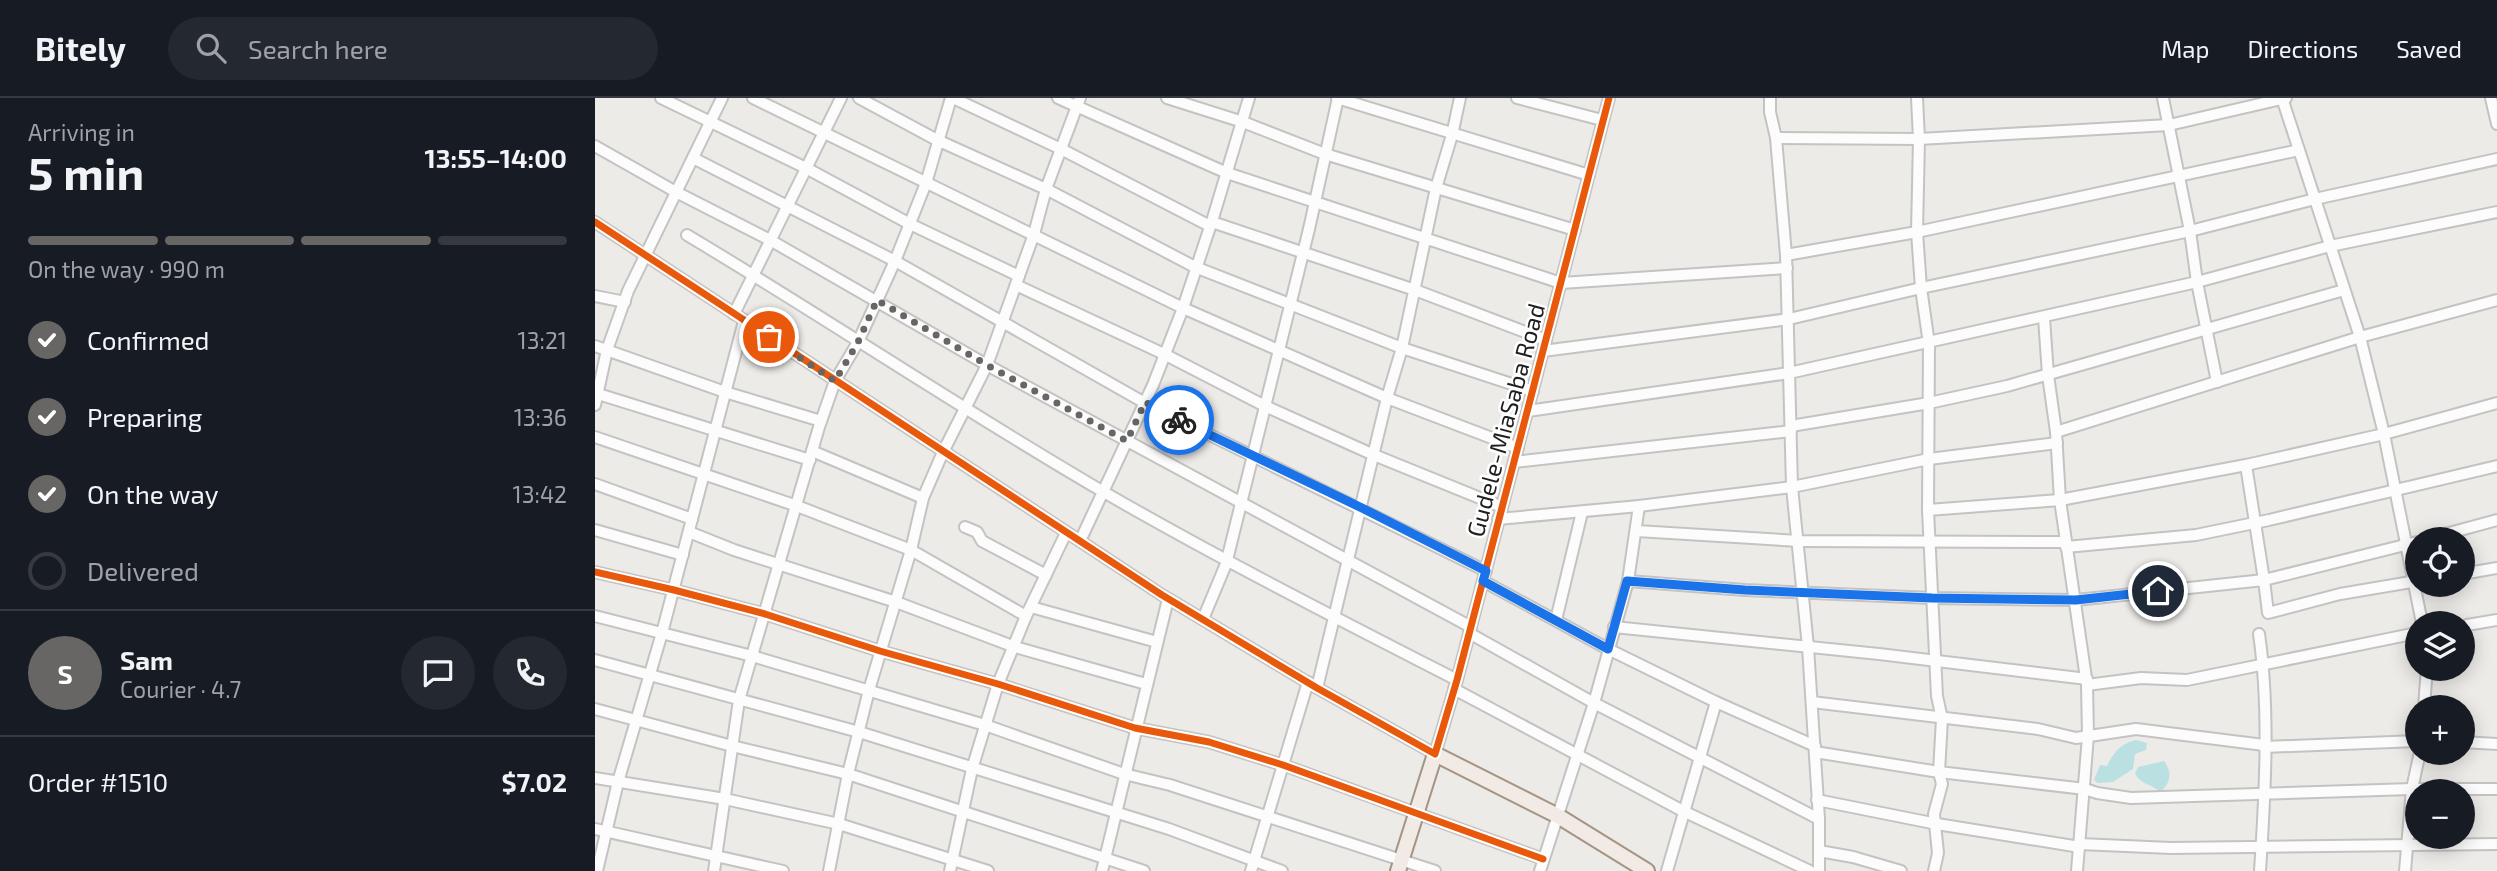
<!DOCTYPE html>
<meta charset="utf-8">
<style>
:root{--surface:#171b24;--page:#242831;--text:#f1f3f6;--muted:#9ea1a6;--line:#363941;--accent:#676665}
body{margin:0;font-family:"Exo 2",sans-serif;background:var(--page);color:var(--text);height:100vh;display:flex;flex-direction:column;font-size:26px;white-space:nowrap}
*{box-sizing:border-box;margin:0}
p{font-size:23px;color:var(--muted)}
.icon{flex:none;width:38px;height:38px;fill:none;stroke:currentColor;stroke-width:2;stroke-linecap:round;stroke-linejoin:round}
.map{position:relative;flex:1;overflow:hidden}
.details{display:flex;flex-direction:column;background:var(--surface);width:595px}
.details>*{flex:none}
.buttons{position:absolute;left:1810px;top:429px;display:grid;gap:14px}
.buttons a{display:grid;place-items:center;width:70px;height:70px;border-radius:50%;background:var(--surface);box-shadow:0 4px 18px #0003;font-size:35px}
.pin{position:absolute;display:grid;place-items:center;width:60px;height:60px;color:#fff;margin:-30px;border:4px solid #fff;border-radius:50%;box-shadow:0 2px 7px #0007}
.courier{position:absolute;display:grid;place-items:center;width:70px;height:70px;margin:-35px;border:5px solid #1a73e8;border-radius:50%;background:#fff;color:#222;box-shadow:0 2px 9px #0007}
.summary em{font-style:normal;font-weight:700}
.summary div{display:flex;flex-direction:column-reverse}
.summary{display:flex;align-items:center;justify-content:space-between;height:119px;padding:0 28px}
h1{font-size:46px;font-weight:700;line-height:52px}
.bar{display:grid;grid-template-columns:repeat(4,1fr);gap:10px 7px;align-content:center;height:84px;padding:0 28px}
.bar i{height:9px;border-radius:5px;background:var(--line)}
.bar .active{background:var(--accent)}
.bar p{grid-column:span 4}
.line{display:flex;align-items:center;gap:18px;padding:0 28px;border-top:2px solid var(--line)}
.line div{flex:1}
.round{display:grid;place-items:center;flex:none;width:74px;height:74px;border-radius:37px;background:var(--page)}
ol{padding:0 28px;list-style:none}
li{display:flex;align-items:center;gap:21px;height:77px}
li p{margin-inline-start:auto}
li .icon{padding:7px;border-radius:50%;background:var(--accent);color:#fff;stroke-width:4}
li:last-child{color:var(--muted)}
li i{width:38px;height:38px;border:4px solid var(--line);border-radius:50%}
header{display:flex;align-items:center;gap:42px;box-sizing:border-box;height:98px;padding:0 35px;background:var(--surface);border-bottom:2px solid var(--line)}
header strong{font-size:33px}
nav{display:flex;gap:38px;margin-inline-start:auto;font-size:24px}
.search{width:490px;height:63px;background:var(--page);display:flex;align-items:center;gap:18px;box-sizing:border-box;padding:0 24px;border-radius:38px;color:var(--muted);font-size:26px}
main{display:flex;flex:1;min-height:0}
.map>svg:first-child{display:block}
.water{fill:#bae0e2}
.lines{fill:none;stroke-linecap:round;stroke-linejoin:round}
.minor-casing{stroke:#c4c3c2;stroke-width:14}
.major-casing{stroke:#a49484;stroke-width:18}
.minor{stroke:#fcfcfc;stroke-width:10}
.major{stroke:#f1eae5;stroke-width:14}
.cycleway-casing{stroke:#fff;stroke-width:11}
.cycleway{stroke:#e8590c;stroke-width:7}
.done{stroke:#676665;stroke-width:7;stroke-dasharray:0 12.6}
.route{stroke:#1a73e8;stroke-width:9}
.labels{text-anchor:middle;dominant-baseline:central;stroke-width:5;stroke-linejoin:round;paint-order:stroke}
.street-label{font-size:24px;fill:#1f1f1f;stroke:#fff}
</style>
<header>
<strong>Bitely</strong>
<div class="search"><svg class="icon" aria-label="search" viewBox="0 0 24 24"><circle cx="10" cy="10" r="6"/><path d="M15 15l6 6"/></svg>Search here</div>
<nav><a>Map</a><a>Directions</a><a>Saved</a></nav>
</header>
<main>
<section class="details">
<div class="summary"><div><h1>5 min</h1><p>Arriving in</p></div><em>13:55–14:00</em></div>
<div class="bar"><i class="active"></i><i class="active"></i><i class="active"></i><i></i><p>On the way · 990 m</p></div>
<ol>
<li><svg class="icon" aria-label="check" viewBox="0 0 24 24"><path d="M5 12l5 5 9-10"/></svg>Confirmed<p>13:21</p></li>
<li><svg class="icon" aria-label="check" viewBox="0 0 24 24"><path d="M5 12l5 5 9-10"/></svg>Preparing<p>13:36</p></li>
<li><svg class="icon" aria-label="check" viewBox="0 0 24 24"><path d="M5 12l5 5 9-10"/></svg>On the way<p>13:42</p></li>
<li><i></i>Delivered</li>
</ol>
<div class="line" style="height:126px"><b class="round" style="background:var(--accent);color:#fff">S</b><div><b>Sam</b><p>Courier · 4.7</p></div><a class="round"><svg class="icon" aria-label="chat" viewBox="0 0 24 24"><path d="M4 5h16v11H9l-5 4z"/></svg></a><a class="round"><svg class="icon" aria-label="phone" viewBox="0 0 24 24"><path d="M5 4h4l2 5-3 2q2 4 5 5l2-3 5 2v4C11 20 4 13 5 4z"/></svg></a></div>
<div class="line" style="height:91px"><div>Order #1510</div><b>$7.02</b></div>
</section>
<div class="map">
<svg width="1902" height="773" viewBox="0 0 1902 773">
<rect width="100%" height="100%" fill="#edebe8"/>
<g class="water">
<path d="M1541 642 1552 645 1551 652 1540 656 1538 671 1518 684 1503 685 1499 682 1505 667 1512 668C1520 653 1525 646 1541 642Z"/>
<path d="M1569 663C1578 674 1575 687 1565 694 1557 686 1544 686 1540 675L1543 669Z"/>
</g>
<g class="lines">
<g class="minor-casing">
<g id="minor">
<path d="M66 0 211 70 315 126 424 178"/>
<path d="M158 0 588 210 792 300 923 350"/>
<path d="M358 0 466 51 615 128"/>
<path d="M463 0 632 75 966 185 1192 170"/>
<path d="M485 0 451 91 600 169 807 250 938 293"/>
<path d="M572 0 648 24 730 56 980 132"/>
<path d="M742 0 994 77"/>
<path d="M922 0 1007 22"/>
<path d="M1175 0V14L1181 40 1191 157 1197 389 1213 549 1224 721V773"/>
<path d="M1322 0 1324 41 1322 134 1326 190 1334 246 1333 412 1342 598 1347 621 1344 674 1347 686 1339 716 1343 755 1339 773"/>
<path d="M1568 0 1595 133 1602 184 1622 284"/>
<path d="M1687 0 1765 239 1789 336 1827 525"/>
<path d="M1896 0 1902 26"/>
<path d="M1181 40 1324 41 1574 27 1691 0"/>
<path d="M0 48 81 94 175 142 392 267 876 529"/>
<path d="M98 60 300 163 550 305 891 473"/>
<path d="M0 124 567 497 722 590 840 656 862 582 1014 0"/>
<path d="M617 124 820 192 951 242"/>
<path d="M92 137C231 220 366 311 507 393 623 460 743 521 862 582"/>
<path d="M1191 157 1322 134 1704 52"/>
<path d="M421 187 569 256 670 308 779 357 907 409"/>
<path d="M0 198 30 204"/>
<path d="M139 216 246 0"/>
<path d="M1449 220 1453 277 1461 334 1465 402 1492 587 1493 638 1482 773"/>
<path d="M0 248 130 294 226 323"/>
<path d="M948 253 1194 221 1326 190 1595 133 1720 101 1902 61"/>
<path d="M0 295 215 362"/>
<path d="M0 307 12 252 33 193 127 0"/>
<path d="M933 313 1194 275 1602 184 1735 148 1902 114"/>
<path d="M1196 328 1334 305 1412 288 1749 192"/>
<path d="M1461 334 1765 239 1902 202"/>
<path d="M0 339 202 408 316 452 431 518"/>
<path d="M217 353 328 400"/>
<path d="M919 364 1196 333"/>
<path d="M1651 367 1669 482 1822 444"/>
<path d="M0 386 97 421"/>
<path d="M1333 412 1465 402 1651 367 1789 336 1902 305"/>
<path d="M903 421 1044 408 1197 389 1334 361 1462 345"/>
<path d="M370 429 382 434 387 443 451 477"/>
<path d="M0 432 88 457"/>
<path d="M1042 433 1204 443 1470 444"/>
<path d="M94 434 139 452 301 504 420 549 551 586"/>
<path d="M1832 441 1902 422"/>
<path d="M485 443 558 287 588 210 618 120 654 0"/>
<path d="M1471 449 1601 437 1674 422 1902 368"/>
<path d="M0 474 79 492 170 516 285 553 403 586 540 630 614 644 688 667 948 761"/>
<path d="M1867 476 1902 470"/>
<path d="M888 483 1013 551 1121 604 1220 648"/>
<path d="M1033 483 1150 492 1337 500 1481 502 1669 482 1673 515 1745 496 1822 483"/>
<path d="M436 509 562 544"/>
<path d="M0 518 157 558 390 627 529 676 575 687 840 773"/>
<path d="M608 521 631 466 714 131 743 0"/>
<path d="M961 522 987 414"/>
<path d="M1872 527 1902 522"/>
<path d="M1019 529 1284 556 1492 581"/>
<path d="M874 535 999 605 1224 721"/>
<path d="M1664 536C1675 611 1670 697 1665 773"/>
<path d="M0 562 264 634 574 731 687 773"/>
<path d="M1492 587 1546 580 1592 582 1822 535"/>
<path d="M722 590 792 300 807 250 841 90 857 37 865 0"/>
<path d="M859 591 1088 713 1215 773"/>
<path d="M1217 604 1443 631 1481 640 1541 631 1669 647"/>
<path d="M1829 609 1832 570"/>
<path d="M0 611 137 648 253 676 549 773"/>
<path d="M1867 644 1902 646"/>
<path d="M1669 649 1822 643"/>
<path d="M1220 654 1344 674 1490 691 1502 695 1536 700 1817 691H1902"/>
<path d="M0 680 130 701 244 726 393 773"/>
<path d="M1222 702 1342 726 1485 749"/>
<path d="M0 731 188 773"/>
<path d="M1485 746 1576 750 1902 746"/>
<path d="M1224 753 1258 759 1306 773"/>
<path d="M2 773 23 684 67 535 149 223"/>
<path d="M119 773 144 602 224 329 240 283 263 244 300 163 331 85 356 0"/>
<path d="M234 773 253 676 274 592 316 452 328 400 348 354 392 267 439 136 451 91 342 42 264 0"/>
<path d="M355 773 377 671 403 586 431 518 471 435"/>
<path d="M507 773 573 501"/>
<path d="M656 773 713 584"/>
<path d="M945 773 999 605 1033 483 1044 408"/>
<path d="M1072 773 1121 604"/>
<path d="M1810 773 1817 691 1825 654"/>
</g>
</g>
<g class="major-casing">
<path id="major" d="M803 773 840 656 963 718 1052 773"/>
</g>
<use href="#minor" class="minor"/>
<use href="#major" class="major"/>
<g class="cycleway-casing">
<g id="cycleway">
<path d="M0 124 567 497 722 590 840 656 862 582 1014 0"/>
<path d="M0 474 79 492 170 516 285 553 403 586 540 630 614 644 688 667 948 761"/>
</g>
</g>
<use href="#cycleway" class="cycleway"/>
</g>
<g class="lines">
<path class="done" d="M174 239 240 283 263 244 282 202 392 267 532 343 550 304 584 322"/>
<path class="route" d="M584 322 767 410 891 473 888 483 1013 551 1032 483 1150 492 1337 500 1481 502 1563 493"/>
</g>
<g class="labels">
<g class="street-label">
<text transform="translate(910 322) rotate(-75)">Gudele-MiaSaba Road</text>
</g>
</g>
</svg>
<div class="buttons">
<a><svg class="icon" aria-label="locate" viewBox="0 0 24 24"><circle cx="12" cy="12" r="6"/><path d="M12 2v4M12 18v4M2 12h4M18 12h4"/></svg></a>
<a><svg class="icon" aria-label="layers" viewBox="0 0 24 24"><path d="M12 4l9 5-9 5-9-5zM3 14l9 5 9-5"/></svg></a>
<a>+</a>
<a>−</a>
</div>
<div class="pin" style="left:174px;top:239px;background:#ea580c"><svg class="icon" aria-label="bag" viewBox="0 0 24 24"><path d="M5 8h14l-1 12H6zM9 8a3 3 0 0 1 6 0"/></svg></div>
<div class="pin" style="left:1563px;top:493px;background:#1f2937"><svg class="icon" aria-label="home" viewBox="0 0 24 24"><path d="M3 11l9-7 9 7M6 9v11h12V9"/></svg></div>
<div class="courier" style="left:584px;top:322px"><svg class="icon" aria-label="bike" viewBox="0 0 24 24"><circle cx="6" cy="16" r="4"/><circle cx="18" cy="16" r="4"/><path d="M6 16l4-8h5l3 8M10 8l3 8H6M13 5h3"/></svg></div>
</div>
</main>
